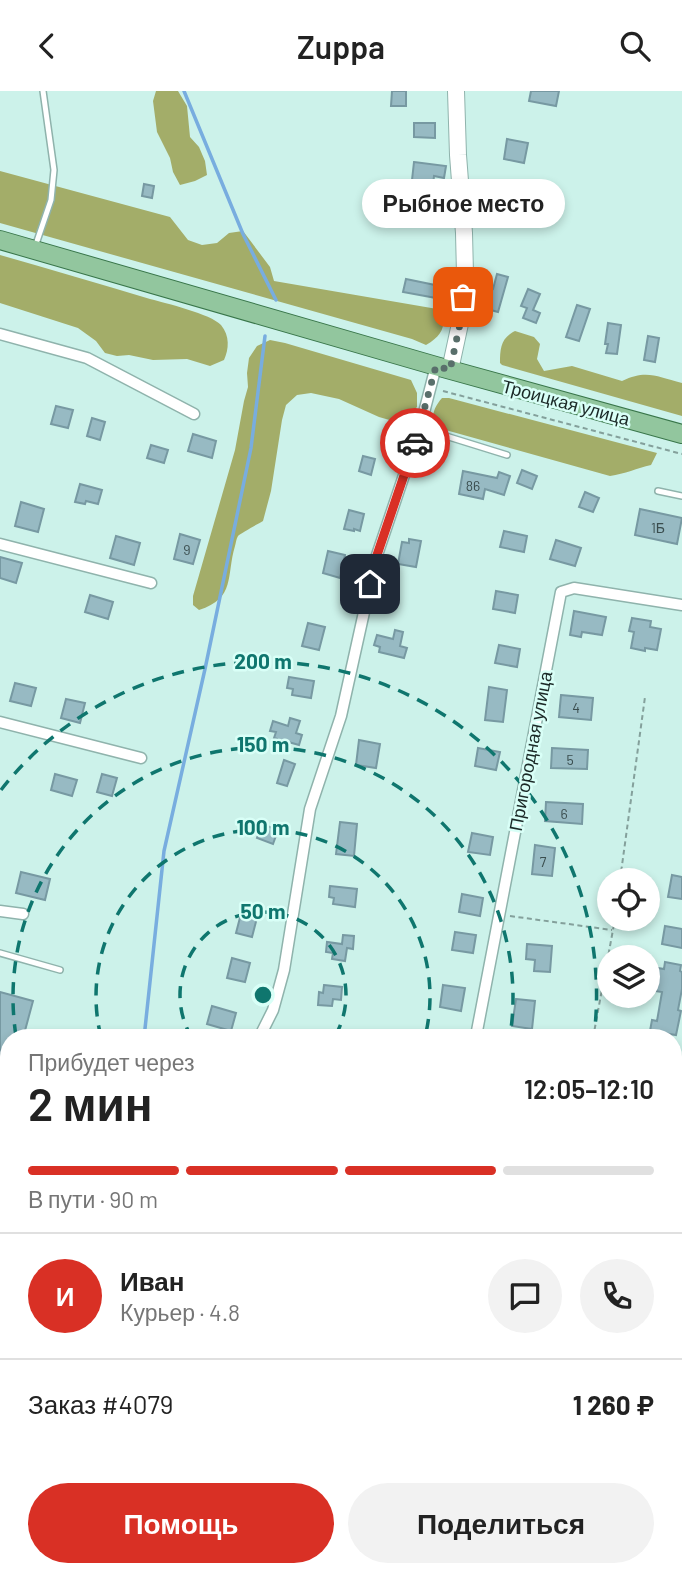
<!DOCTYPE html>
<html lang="ru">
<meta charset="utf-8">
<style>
:root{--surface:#fff;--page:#f2f2f2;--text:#222;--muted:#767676;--line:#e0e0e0;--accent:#d93025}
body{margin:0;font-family:Barlow,sans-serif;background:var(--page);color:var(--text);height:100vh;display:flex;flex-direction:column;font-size:26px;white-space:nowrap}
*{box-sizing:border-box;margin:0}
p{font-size:23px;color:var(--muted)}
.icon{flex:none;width:38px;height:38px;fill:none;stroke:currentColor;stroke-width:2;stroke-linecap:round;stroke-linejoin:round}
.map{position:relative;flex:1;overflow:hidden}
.panel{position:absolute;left:0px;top:938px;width:682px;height:548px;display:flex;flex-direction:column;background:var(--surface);border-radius:28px 28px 0 0;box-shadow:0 4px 10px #0003}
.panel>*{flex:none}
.buttons{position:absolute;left:597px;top:777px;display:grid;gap:14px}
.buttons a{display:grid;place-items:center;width:63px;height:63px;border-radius:50%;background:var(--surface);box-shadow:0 4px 10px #0003;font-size:35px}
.pin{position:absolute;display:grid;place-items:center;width:60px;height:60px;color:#fff;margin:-30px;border-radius:14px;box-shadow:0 4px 10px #0006}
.courier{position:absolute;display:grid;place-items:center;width:70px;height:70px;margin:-35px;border:5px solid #d93025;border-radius:50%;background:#fff;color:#222;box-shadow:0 2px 9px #0007}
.bubble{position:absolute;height:49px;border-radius:24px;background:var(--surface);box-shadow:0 4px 10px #0003;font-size:23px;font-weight:600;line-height:49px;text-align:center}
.summary em{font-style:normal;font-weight:600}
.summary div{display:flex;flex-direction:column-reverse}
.summary{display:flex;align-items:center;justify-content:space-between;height:119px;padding:0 28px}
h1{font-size:46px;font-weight:600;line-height:52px}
.bar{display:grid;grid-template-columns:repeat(4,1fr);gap:10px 7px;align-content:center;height:84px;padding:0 28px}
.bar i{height:9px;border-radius:5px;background:var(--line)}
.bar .active{background:var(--accent)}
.bar p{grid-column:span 4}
.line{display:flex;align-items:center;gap:18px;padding:0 28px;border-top:2px solid var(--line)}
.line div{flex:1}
.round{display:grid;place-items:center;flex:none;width:74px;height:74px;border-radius:37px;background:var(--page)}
.cta{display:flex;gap:14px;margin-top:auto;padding:14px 28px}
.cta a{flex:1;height:80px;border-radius:42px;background:var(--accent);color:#fff;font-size:28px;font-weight:600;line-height:80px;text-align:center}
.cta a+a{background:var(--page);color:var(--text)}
header{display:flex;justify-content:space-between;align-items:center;height:91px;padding:0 28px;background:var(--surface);font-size:32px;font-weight:600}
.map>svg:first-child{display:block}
.forest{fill:#a3ad69}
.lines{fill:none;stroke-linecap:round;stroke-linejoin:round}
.stream{stroke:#78addf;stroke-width:3.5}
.building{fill:#97bac3;stroke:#7799a2;stroke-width:2}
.lane-casing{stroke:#8fb3ac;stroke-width:8}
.street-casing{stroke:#8fb3ac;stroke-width:13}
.secondary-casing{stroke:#8fb3ac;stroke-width:18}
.primary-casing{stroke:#39764a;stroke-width:20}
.path{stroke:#84a09b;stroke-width:2;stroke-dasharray:5 3.5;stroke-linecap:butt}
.lane{stroke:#fff;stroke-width:5}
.street{stroke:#fff;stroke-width:10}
.secondary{stroke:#fff;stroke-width:16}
.primary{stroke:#92c69e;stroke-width:18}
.done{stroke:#596f6b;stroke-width:7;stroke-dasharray:0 12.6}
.route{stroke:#d93025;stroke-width:9}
.ring{fill:none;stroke:#0f766e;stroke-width:3.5;stroke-dasharray:12 9}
.labels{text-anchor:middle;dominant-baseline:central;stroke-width:5;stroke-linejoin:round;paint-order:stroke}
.number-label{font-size:14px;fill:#3a4d4e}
.street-label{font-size:18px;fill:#1b2927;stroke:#d9fff7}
.centre{fill:#0f766e;stroke:#d9fff7;stroke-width:3.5}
.ring-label{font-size:21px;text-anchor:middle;font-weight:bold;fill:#0f766e;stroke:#d9fff7;stroke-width:5;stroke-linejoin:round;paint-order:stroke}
</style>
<header><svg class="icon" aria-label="back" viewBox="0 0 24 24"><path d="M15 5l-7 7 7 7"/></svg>Zuppa<svg class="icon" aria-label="search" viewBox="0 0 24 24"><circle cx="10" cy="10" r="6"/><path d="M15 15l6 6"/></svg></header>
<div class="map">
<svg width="682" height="1485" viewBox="0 0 682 1485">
<rect width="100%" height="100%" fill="#ccf2ea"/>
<g class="forest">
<path d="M156 0H178L187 15 190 46 199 56 205 70 207 84 195 90 180 94 173 81 170 67 157 41 153 10Z"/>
<path d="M0 80 170 126 188 149 202 154 217 152 229 142 243 140 270 176 274 190 443 219C445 238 442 244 426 254L412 248 0 132Z"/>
<path d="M0 164C50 178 100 193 150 208 165 212 211 223 221 234 230 245 229 258 224 269L210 275 187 268 153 269 129 264 117 265 105 262 96 250 78 237 0 212Z"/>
<path d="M515 240 534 246 540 253 537 268 544 280 572 275 622 290C647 278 657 286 682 292V325L502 274 500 272C500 257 501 247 515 240Z"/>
<path d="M270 249 285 252 411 289 417 302V316L407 326 393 330 379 326 339 308 311 302 297 304 286 314 282 329 271 400 263 430C258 433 241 442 238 445 236 448 236 452 235 455 226 485 236 507 199 519L193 514V505L235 359 244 310 248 296 247 282 249 267 257 255Z"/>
<path d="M442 307H449L657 362 651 374C637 377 625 383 610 385L442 338 433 333C432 322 435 315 442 307Z"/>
</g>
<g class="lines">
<g class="stream">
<path d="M184 0 243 143 276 209"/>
<path d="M144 947 164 760 205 578 251 357 265 245"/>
<path d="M94 1485V1477"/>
</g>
</g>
<g class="building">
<path d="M392 0H406V15H391Z"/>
<path d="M531 0H559L556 15 529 10Z"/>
<path d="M414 32H435V47L414 46Z"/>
<path d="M507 48 528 52 524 72 504 68Z"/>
<path d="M414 71 446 75 444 87 434 85 431 113 407 110 408 98H411Z"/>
<path d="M144 93 154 95 152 107 142 105Z"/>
<path d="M502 113 520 114V125L502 124Z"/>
<path d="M497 183 508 186 498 221 487 218 489 212 484 210 488 197 493 198Z"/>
<path d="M406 188 440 195V193L450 195 447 209 403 201Z"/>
<path d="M528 198 540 203 533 219 540 222 536 232 523 227 527 217 521 215Z"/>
<path d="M577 214 590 218 579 250 566 246Z"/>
<path d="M608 232 621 234 617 263 606 262 608 253H605Z"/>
<path d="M648 245 659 247 655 271 644 269Z"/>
<path d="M56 315 73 319 68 337 51 333Z"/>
<path d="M92 327 105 331 100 349 87 345Z"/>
<path d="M193 343 216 350 212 367 188 360Z"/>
<path d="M151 354 168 359 164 372 147 367Z"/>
<path d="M363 365 375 368 371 384 359 380Z"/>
<path d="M522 379 537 385 532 398 517 392Z"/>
<path d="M463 380 497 387 499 381 510 385 504 404 485 398 483 408 459 403Z"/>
<path d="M80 393 102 399 98 413 86 410 85 413 75 411Z"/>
<path d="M585 401 599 407 593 421 579 416Z"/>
<path d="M21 411 44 418 38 441 15 435Z"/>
<path d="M640 418 682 427 677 453 635 444Z"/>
<path d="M349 419 364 423 360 440 354 438V440L344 438Z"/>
<path d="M504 440 527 445 524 461 500 456Z"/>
<path d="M180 443 200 449 193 473 174 468Z"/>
<path d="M116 445 140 452 134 474 110 467Z"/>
<path d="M409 448 421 450 416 476 398 473 402 451 409 452Z"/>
<path d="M556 449 581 457 575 475 550 468Z"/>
<path d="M328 460 345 464 340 487 323 482Z"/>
<path d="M0 466 22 472 16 492 0 487Z"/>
<path d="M496 500 518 504 515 522 493 518Z"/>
<path d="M90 504 113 511 108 528 85 521Z"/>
<path d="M574 520 606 526 602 544 582 541 581 546 570 544Z"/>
<path d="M632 527 651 530 650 536 661 538 657 559 645 557V560L631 557 634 541 629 540Z"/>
<path d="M308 532 325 536 319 559 302 555Z"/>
<path d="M395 539 403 541 400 555 407 557 404 567 379 561 380 556 374 554 377 544 393 548Z"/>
<path d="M499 554 520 558 517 576 495 572Z"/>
<path d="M289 586 314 590 311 607 292 604 293 598 287 597Z"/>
<path d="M15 592 36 597 31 615 10 610Z"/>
<path d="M489 596 507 599 503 631 485 629Z"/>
<path d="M561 604 593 607 591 629 559 626Z"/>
<path d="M66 608 85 612 80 632 61 627Z"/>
<path d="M290 627 300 630 296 642 302 644 299 654 274 647 276 641 270 640 273 630 288 635Z"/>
<path d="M359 649 380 653 376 677 356 674Z"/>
<path d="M478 657 500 661 496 679 475 675Z"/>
<path d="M552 657 588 659 587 678 551 677Z"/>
<path d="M284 669 295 673 287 695 277 692Z"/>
<path d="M55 683 77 689 72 705 51 699Z"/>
<path d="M102 683 117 687 112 705 97 701Z"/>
<path d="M546 711 583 713 582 733 545 730Z"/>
<path d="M340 731 357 733 354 765 336 763Z"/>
<path d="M262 733 278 739 273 753 257 747Z"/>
<path d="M472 742 493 746 490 764 468 761Z"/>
<path d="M535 754 555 757 552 785 532 783Z"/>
<path d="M21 781 50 788 45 809 16 802Z"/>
<path d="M672 784 682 786V808L668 806Z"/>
<path d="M330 795 357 798 355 816 333 813 334 807 329 806Z"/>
<path d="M462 803 483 807 480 825 459 821Z"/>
<path d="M243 815 259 819 252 846 236 842Z"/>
<path d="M665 835 682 838V857L662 853Z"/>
<path d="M455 841 476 844 473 862 452 859Z"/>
<path d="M343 844 354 845 353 858 347 857 345 870 332 868 333 862 326 861 327 851 342 853Z"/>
<path d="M527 853 552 855 550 881 534 880 535 869 526 868Z"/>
<path d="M232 867 250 872 245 891 227 887Z"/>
<path d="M665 871 681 874 680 880 682 881V898L678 919 681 920 676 944 650 940 652 929 657 930 662 901 648 899 652 876 664 878Z"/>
<path d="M324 894 342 896 341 909 333 908 332 915 318 914 319 901 323 902Z"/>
<path d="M443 894 465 897 461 920 440 916Z"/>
<path d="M0 901 33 910 23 947H9V988L0 985Z"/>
<path d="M516 908 535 910 532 938 512 935Z"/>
<path d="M212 915 236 922 231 940 207 933Z"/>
</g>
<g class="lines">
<g class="lane-casing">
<g id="lane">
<path d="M35 156 51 109 54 79 43 0"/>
<path d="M420 337 507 364"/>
<path d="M658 400 682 405"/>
<path d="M0 862 60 879"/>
</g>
</g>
<g class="street-casing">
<g id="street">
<path d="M0 243 87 267 194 323"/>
<path d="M0 453 151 492"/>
<path d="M0 631 141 667"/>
<path d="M0 820 23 823"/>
<path d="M477 940 561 501 574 497 682 514"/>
<path d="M259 947 273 919 284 879 310 718 341 625 376 467 420 337 436 275"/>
<path d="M674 1076 682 1019"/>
<path d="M432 1485 433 1477"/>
<path d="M615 1485 616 1477"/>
</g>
</g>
<g class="secondary-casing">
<path id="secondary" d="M450 279 461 228 465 183 464 142 458 64 456 0"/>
</g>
<g class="primary-casing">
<path id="primary" d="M0 149 436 275 682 343"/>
</g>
<g class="path">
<path d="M443 300 682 363"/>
<path d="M620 789 645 606"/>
<path d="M510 825 612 839"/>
<path d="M593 947 615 828"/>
</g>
<use href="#lane" class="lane"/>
<use href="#street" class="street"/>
<use href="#secondary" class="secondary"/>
<use href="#primary" class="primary"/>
</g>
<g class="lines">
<path class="done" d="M415 352 436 275 450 279 461 228 463 206"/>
<path class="route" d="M370 493 376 467 415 352"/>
</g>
<g class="ring">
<path d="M192 947A83 83 0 1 1 334 947"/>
<path d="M101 946A167 167 0 1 1 425 946"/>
<path d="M16 945A250 250 0 1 1 510 945"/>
<path d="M1 699A333 333 0 0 1 594 945"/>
</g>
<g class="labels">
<g class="number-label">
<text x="473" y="394">86</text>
<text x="658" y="436">1Б</text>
<text x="187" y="458">9</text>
<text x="576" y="616">4</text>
<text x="570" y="668">5</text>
<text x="564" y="722">6</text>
<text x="543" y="770">7</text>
</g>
<g class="street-label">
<text transform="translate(566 311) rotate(15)">Троицкая улица</text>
<text transform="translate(530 660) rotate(-79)">Пригородная улица</text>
</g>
</g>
<circle cx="263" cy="904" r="10" class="centre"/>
<g class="ring-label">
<text x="263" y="578">200 m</text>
<text x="263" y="661">150 m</text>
<text x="263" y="744">100 m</text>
<text x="263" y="828">50 m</text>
</g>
</svg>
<div class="buttons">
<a><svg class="icon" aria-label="locate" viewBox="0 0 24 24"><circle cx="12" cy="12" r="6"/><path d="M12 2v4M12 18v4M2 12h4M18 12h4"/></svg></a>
<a><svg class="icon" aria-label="layers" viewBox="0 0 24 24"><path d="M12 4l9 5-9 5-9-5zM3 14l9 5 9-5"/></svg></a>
</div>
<div class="pin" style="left:463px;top:206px;background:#ea580c"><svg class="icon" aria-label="bag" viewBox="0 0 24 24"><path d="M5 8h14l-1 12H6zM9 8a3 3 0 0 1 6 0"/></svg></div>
<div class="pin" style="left:370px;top:493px;background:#1f2937"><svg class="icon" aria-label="home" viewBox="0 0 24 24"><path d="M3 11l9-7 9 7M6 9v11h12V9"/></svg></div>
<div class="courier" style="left:415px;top:352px"><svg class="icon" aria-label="car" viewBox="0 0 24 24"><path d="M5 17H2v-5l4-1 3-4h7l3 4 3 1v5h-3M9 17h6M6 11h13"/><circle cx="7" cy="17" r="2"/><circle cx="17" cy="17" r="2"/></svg></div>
<div class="bubble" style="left:362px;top:88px;width:203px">Рыбное место</div>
<section class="panel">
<div class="summary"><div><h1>2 мин</h1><p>Прибудет через</p></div><em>12:05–12:10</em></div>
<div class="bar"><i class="active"></i><i class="active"></i><i class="active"></i><i></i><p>В пути · 90 m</p></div>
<div class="line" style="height:126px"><b class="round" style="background:var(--accent);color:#fff">И</b><div><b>Иван</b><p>Курьер · 4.8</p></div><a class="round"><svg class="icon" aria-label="chat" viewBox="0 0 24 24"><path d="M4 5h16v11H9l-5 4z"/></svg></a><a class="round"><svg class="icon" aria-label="phone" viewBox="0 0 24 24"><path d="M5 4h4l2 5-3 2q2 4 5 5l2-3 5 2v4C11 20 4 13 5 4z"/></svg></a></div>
<div class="line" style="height:91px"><div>Заказ #4079</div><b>1 260 ₽</b></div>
<div class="cta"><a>Помощь</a><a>Поделиться</a></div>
</section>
</div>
